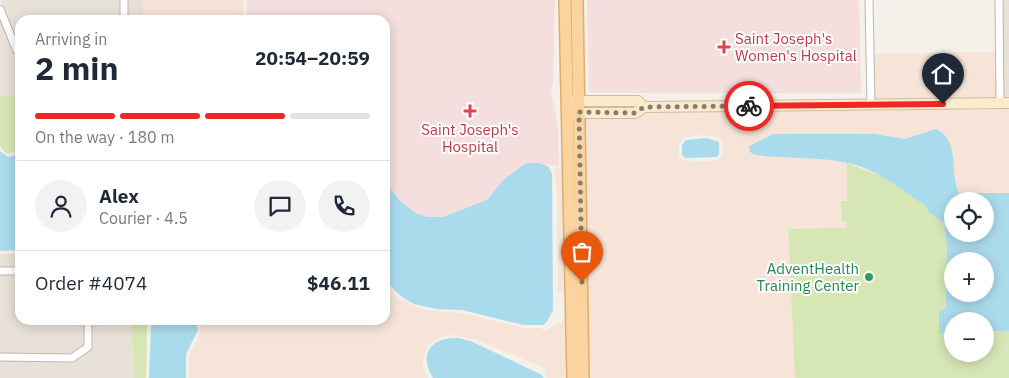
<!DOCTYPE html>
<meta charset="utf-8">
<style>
:root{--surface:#fff;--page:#f2f2f3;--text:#1f2937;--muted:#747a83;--line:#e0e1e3;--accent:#f02825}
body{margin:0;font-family:"IBM Plex Sans",sans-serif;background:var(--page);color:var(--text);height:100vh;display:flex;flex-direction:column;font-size:19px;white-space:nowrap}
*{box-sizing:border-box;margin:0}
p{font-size:16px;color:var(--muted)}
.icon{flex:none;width:28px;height:28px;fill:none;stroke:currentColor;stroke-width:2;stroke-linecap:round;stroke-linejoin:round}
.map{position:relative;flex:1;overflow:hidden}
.details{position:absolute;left:15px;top:15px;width:375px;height:310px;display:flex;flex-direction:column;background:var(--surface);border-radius:15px;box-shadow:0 2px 12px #0003}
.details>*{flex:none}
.buttons{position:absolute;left:944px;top:192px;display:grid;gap:10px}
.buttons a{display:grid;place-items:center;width:50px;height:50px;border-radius:50%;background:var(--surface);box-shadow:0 2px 12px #0003;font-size:25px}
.pin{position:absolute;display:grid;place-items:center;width:42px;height:42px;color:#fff;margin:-51px -21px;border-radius:50% 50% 50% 0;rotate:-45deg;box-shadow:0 0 5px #0007}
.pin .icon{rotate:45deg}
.courier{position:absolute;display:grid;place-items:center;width:50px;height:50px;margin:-25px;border:4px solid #f02825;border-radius:50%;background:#fff;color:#222;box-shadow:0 1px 6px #0007}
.headline em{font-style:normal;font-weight:700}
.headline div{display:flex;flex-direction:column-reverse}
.headline{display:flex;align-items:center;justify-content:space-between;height:85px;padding:0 20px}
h1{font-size:32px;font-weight:700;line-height:38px}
.bar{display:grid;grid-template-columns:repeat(4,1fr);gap:8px 5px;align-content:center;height:60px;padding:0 20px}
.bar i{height:6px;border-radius:4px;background:var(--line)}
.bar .active{background:var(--accent)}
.bar p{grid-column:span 4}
.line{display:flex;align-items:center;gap:12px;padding:0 20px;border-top:1px solid var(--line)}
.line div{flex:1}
.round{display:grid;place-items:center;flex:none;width:52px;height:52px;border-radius:26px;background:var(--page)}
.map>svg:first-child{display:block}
.residential{fill:#e8e1d8}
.commercial{fill:#f5e4d7;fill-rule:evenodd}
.medical{fill:#f4dede}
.green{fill:#d7e6b5}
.water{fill:#aadbed;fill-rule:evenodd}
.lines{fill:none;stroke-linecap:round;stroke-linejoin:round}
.street-casing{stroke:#bfb6ad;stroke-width:9}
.secondary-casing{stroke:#d2bc9c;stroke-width:12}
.primary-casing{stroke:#dfad6e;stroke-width:14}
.street{stroke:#fff;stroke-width:7}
.secondary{stroke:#fceacc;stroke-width:10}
.primary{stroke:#fad39e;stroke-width:11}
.done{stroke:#847e76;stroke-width:5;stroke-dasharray:0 9}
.route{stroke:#f02825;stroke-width:6}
.health-dot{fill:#e0444e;stroke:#fff;stroke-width:2}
.leisure-dot{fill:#2e9e5b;stroke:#fff;stroke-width:2}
.labels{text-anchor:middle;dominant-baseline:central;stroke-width:4;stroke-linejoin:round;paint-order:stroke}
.health-label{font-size:15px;fill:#be3a42;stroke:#fff;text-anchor:start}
.leisure-label{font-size:15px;fill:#27864d;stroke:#fff;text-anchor:end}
</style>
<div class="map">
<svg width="1009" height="378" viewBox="0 0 1009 378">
<rect width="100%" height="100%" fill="#f4f0ea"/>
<g class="residential">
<path d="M1 0H120V20H20V47Z"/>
<path d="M128 0H143L144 20H128Z"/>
<path d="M1003 0H1009V100H1004Z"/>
<path d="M0 20 14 52 20 55V96H0Z"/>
<path d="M20 253V268H0V254Z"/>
<path d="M0 275H20V320H84V345L71 354 0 353Z"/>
<path d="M92 320H130L135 378H0V360L74 361 93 347Z"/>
</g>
<g class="commercial">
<path d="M143 0H243V20H144Z"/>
<path d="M995 52 996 100 875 101 874 54Z"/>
<path d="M1009 107V193H959L956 186 950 142 936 129 904 139 773 134 749 146 756 155 818 158 847 163 848 228 788 230 795 378H587L583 116H638L653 111ZM695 135 716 136 721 139 723 148 722 157 717 160 702 162 684 161 679 157V145L683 139Z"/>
<path d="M563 125 569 378H547L545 368 475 339 452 335 439 337 428 345 422 361 423 368 428 378H189V355L198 339 203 320H385V286L400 299 423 310 461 313 523 328H540L546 331 566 319V296L558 291 557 193 554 169 562 167Z"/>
</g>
<g class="medical">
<path d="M247 0H555L553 82 551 94 558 127 559 166 526 163 503 180 487 200 457 213 443 217H427L416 213 402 203 385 182V20H247Z"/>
<path d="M587 0H859L861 93H589Z"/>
</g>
<g class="green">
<path d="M0 96H20V151L6 154 0 146Z"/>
<path d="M847 163 884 177 926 206 929 213 944 223 947 245 946 308 939 311V333L952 332V354H985V332L1009 331V378H795L788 229 847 228V221H842L841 201H847Z"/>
<path d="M130 320H150L147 326 146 378H135Z"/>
</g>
<g class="water">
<path d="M936 129C961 141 949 172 959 193H1009V331L985 332V321H952V332L939 333V311L946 308 947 245 944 223 929 213 926 206C903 191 880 171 852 164 821 156 788 159 756 155L750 152 749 146 773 134H875L904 139ZM952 201H985V234H952ZM985 261V294H952V261Z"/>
<path d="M707 138 719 142V155L716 157 685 158 682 155V145L686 140Z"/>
<path d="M0 151 8 157 20 154V250L0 251Z"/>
<path d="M526 163H538L548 166 552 174 553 310 547 322 543 325H523L462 310 436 309 414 304 402 297 385 281V182L402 203 416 213 427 217H443L487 200 503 180Z"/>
<path d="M154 320H196L198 330 186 354V378H149L151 326Z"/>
<path d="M459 338 473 342 540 374 544 378H433C418 353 431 337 459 338Z"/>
</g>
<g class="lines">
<g class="street-casing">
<g id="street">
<path d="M124 0V20"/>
<path d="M869 0 871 105"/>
<path d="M999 0 1000 104"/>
<path d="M0 9 17 51H20"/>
<path d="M0 271H20"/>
<path d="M0 357 72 358 88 347V320"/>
</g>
</g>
<g class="secondary-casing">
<g id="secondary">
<path d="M572 101H638L644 107"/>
<path d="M573 113H635L644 107 1009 103"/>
</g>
</g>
<g class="primary-casing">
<g id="primary">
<path d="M565 0 573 378"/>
<path d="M577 0 583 378"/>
</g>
</g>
<use href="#street" class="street"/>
<use href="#secondary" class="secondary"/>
<use href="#primary" class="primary"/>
</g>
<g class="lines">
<path class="done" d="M582 282 579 112 635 113 644 107 749 106"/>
<path class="route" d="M749 106 943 104"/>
</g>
<g class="health-dot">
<path d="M721.5 39.5h5v5h5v5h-5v5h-5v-5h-5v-5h5z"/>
<path d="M467.5 103.5h5v5h5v5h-5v5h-5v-5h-5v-5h5z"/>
</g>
<circle class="leisure-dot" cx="869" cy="277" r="5"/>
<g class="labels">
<g class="health-label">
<text x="735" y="38">Saint Joseph's<tspan x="735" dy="17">Women's Hospital</tspan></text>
<text x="470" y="129" text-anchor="middle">Saint Joseph's<tspan x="470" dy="17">Hospital</tspan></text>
</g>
<g class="leisure-label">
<text x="859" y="268">AdventHealth<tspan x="859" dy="17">Training Center</tspan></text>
</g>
</g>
</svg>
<div class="buttons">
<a><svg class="icon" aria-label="locate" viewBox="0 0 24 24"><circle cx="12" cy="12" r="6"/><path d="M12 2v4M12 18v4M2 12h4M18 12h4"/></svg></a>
<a>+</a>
<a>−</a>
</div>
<div class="pin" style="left:582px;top:282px;background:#ea580c"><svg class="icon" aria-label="bag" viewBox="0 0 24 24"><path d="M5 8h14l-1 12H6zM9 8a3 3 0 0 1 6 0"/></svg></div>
<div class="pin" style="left:943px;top:104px;background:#1f2937"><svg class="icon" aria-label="home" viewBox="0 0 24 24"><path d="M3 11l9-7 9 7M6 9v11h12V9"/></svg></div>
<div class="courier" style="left:749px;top:106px"><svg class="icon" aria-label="bike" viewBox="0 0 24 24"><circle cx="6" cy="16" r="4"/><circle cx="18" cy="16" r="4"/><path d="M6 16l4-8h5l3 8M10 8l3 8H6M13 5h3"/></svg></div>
<section class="details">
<div class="headline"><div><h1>2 min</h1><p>Arriving in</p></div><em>20:54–20:59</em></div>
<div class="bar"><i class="active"></i><i class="active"></i><i class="active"></i><i></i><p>On the way · 180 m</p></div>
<div class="line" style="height:90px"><a class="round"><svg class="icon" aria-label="person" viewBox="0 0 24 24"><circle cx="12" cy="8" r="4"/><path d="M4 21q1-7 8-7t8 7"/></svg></a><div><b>Alex</b><p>Courier · 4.5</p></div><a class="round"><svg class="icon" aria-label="chat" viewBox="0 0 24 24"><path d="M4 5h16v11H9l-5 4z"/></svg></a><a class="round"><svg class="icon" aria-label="phone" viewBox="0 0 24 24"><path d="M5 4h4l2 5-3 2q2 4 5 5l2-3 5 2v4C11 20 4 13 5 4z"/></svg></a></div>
<div class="line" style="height:65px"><div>Order #4074</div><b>$46.11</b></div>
</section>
</div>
